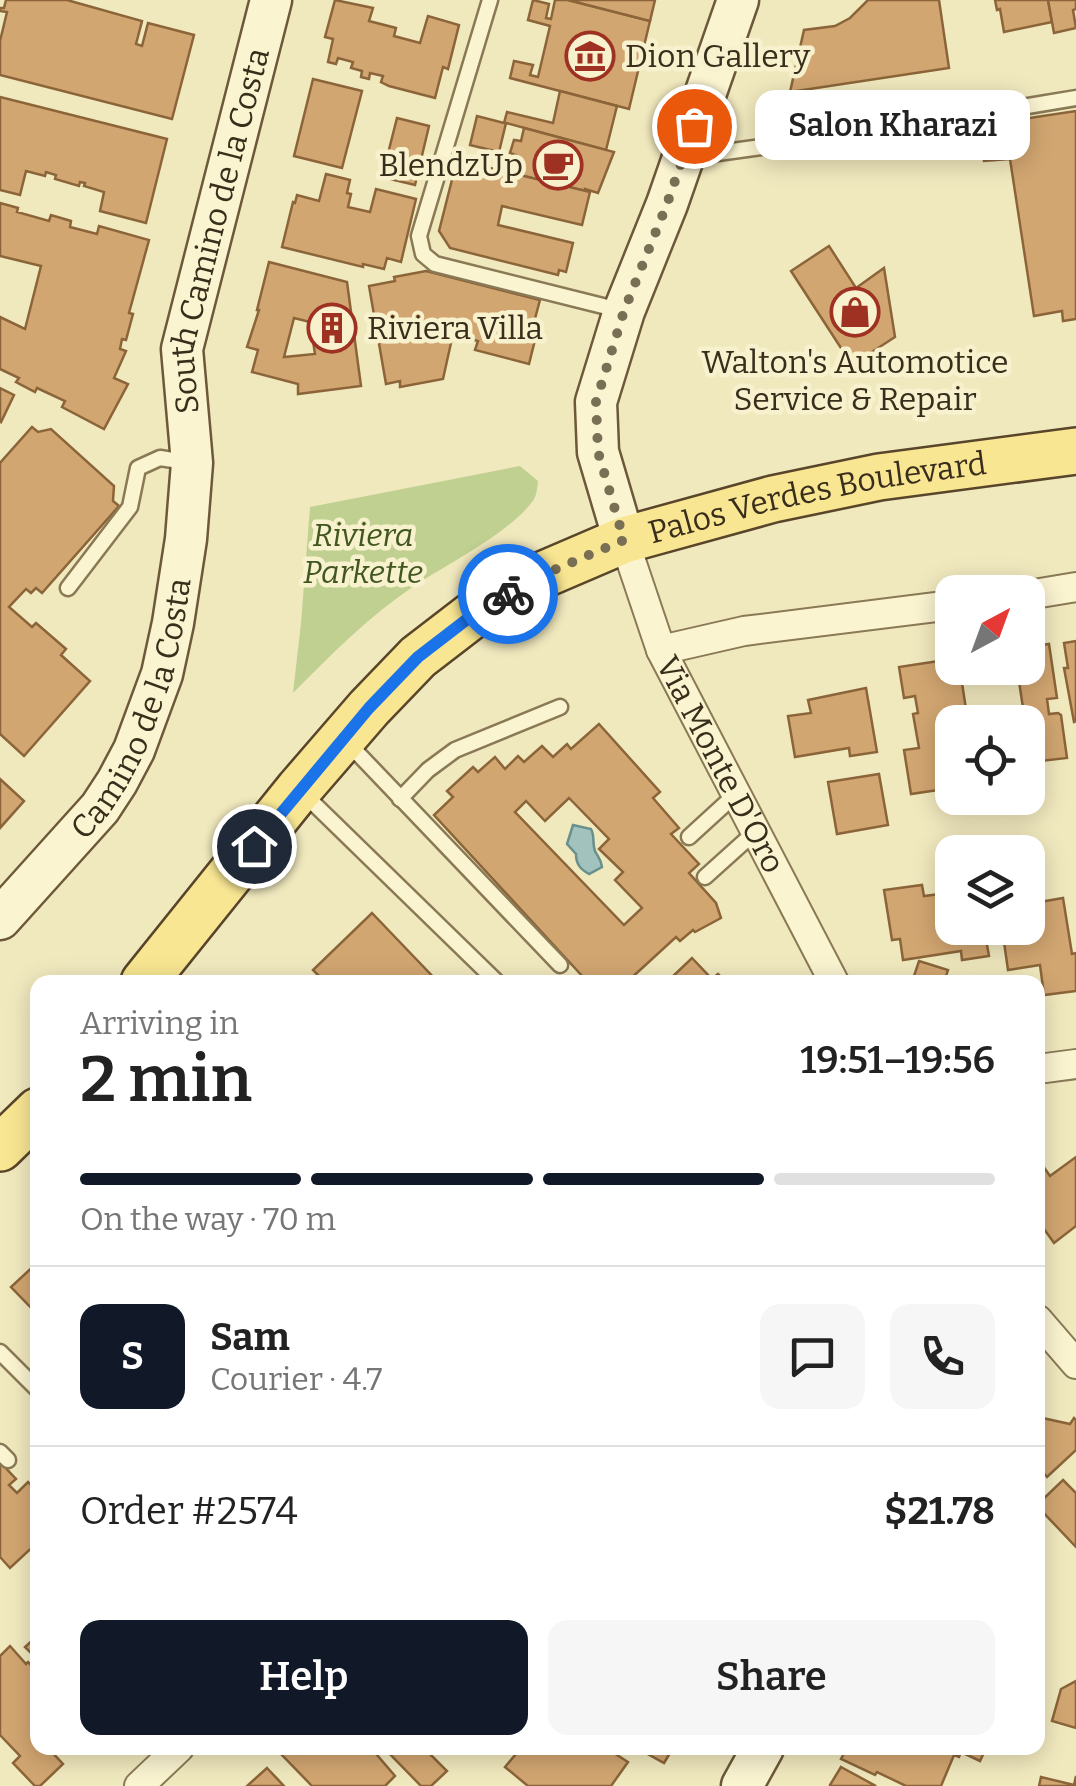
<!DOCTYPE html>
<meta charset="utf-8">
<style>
:root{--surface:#fff;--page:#f6f6f6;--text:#222;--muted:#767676;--line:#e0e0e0;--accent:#111827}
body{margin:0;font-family:Bitter,serif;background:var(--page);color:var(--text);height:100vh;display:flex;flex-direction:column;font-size:38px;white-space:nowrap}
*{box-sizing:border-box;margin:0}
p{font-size:32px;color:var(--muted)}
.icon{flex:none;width:55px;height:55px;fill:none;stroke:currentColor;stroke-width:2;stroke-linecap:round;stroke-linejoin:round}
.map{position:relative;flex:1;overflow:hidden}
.panel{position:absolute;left:30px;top:975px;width:1015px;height:780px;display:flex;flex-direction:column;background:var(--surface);border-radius:20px;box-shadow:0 5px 25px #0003}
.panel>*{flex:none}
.needle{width:65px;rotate:41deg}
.fabs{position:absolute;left:935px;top:575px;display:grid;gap:20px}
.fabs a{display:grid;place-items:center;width:110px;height:110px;border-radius:20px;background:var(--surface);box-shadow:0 5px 25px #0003;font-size:50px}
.pin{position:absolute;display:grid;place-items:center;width:85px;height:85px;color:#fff;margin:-42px;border:5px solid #fff;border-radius:50%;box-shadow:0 2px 10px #0007}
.courier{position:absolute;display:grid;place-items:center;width:100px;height:100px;margin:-50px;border:8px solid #1a73e8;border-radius:50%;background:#fff;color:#222;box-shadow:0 2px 12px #0007}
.bubble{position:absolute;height:70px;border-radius:20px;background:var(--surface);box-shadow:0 5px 25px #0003;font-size:32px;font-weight:600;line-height:70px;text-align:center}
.headline em{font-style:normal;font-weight:600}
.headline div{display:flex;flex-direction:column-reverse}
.headline{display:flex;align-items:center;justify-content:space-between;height:170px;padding:0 50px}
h1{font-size:65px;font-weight:600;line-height:75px}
.bar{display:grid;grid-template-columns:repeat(4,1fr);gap:15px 10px;align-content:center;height:120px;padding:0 50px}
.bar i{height:12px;border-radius:8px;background:var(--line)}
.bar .active{background:var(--accent)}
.bar p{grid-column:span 4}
.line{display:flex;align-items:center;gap:25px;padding:0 50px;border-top:2px solid var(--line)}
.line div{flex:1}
.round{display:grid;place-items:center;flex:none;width:105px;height:105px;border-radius:20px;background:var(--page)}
.action{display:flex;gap:20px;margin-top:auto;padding:20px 50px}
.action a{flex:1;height:115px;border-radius:20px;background:var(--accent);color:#fff;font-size:40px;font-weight:600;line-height:115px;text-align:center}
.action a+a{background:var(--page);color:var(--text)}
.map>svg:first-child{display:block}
.green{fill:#c0d091}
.water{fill:#a2c2bd;stroke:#68908c;stroke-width:2.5}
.building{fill:#d2a671;stroke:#8b6539;stroke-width:2.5;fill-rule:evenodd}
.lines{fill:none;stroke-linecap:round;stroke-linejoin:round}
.lane-casing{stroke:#8a7955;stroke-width:19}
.street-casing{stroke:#8a7955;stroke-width:32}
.secondary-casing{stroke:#6c5939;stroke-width:45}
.primary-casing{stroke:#58452a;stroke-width:50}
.lane{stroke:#fbf4d1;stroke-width:14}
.street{stroke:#fbf4d1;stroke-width:28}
.secondary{stroke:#fbf4d1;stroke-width:40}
.primary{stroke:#f8e692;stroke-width:45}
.done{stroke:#796f54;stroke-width:10;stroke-dasharray:0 18}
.route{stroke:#1a73e8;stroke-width:12}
.labels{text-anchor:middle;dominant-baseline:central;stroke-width:9;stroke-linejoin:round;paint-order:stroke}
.poi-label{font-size:32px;fill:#392d1b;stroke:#f8f1ce;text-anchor:start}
.street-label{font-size:32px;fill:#392d1b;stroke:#f8f1ce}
.park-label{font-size:32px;font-style:italic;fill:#425720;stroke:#f8f1ce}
</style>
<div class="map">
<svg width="1076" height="1786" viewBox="0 0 1076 1786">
<rect width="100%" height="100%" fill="#f1e9be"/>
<path class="green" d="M520 466 538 481C537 489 537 496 532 502 509 533 447 564 414 586 369 616 331 655 293 693L301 623 310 507Z"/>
<path class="water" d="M573 825 591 829C595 836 592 843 595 851 598 857 601 859 602 867L589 874C580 869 576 864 576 854L567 844Z"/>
<g class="building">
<path d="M6 0H67L142 21 136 44 142 46 148 23 194 35 172 119 0 75V41L7 12 0 11V8H4Z"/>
<path d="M335 0 373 8 369 21 396 28 394 36 420 43 428 16 459 25 448 69 443 67 435 98 389 86 381 82 383 76 370 73 369 79 361 77 362 71 351 68 353 62 338 58 336 64 328 62 333 39 325 37Z"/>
<path d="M533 0 549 4 546 18 551 19 555 0H568L650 21 629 109 510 78 514 61 533 65 530 75 538 77 550 26 528 20Z"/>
<path d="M568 0H655L650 21Z"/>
<path d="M868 0H939L949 68 790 92 804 30 835 26 850 18Z"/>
<path d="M995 0H1048L1052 22 1004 32 1000 9 997 10Z"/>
<path d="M1048 0H1076V9L1073 10 1076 28 1054 33Z"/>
<path d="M313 79 362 91 342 168 294 156Z"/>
<path d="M560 91 617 106 606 150 506 123 499 152 470 145 477 116 504 123 507 112 553 123Z"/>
<path d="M0 97 167 139 146 223 100 211 104 192 84 186 85 183 80 182 79 186 55 179 56 175 46 172 45 176 26 171 20 195 0 190Z"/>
<path d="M1076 111V319L1063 321 1062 311 1034 316 1010 159 984 161 982 142H986L983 125Z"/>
<path d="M397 118 429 126 415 185 382 177Z"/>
<path d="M524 128 614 152 598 193 585 189V191L512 173 516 155 510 153 514 140 521 141Z"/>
<path d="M457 160 590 192 582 225 502 206 498 225 573 243 566 272 559 270 558 275 450 248 439 231Z"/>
<path d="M326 174 350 180 347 193 351 194 348 207 370 212 376 189 416 199 401 262 387 258 384 269 363 264V267L282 247 293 202 295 203 297 195 319 201Z"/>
<path d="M0 203 18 208 17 212 49 221 51 215 71 221 70 227 97 234 99 226 149 240 129 313 133 314 126 340 122 339 120 349 126 351 114 378 128 384 104 429 62 407 65 401 37 388 35 392 16 382 19 378 0 369V317L25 329 41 266 0 256Z"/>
<path d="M829 246 856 288 884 268 895 337 852 365 791 271Z"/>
<path d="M269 262 347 282 361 386 298 394V384L252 372 258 350 247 347 259 310H257ZM294 318 310 322 315 354 284 357Z"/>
<path d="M426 271 540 300 533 326 538 328 529 364 475 350 478 341 453 334 443 379 400 387V381L386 384 369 286 395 281 394 277Z"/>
<path d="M0 388 14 395 1 422 0 421Z"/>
<path d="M32 427 38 432 51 429 114 486 113 501 119 506 42 593 36 588 31 593 26 589 9 607 32 627 36 623 66 649 61 655 90 681 24 756 0 734V463Z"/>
<path d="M1076 641V721L1074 722 1064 668H1068L1064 643Z"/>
<path d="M1049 644 1057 698 1047 699 1049 714 1058 713 1061 715 1067 758 1040 761 1042 778H1036L1039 798 991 805 990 798H1028V722H1014L1025 721 1017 668H1028V647Z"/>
<path d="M952 659V668H955L958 683H962L968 722H952V738H950L952 788 911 794 904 750 919 748 913 714 918 713 915 696 904 698 899 667Z"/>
<path d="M866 688 877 752 850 756 849 748 795 757 788 716 811 713 808 700Z"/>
<path d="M599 724 660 792 653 798 679 828 671 834 699 864 689 873 716 903 721 918 695 932 693 930 680 941 676 937 627 982H579L584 978 434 815 453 797 447 791 473 767 478 772 495 757 505 769 518 756 524 762 542 746 553 757 567 744 571 749ZM569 798 609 839 599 849 623 872 615 880 642 908 624 925 515 812 526 801 545 821Z"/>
<path d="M879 774 888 825 837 834 828 782Z"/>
<path d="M0 779 24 801 0 828Z"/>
<path d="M950 867H952V928H984L989 956 962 960 961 951 903 960 900 939 892 940 884 890 922 885 924 896 948 893 946 880 952 879Z"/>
<path d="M1063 898 1072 954 1076 953V991L1044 995 1040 965 1008 970 1002 928H1028V904Z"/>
<path d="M372 913 438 982H314L320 977 313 970Z"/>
<path d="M692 958 712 979 718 974 726 982H670L668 981Z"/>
<path d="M919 961 948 970 944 982H912Z"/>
<path d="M1076 1157V1226L1054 1243 1039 1222 1040 1221 1038 1217V1159L1050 1176Z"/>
<path d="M38 1262V1315L11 1287Z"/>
<path d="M1038 1417 1070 1424 1074 1418 1076 1420V1450L1047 1477 1038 1466Z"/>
<path d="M0 1462 16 1479 9 1485 17 1493 28 1482 30 1484 33 1482 38 1486V1542L10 1568 0 1557Z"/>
<path d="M1063 1480 1076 1493V1547L1038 1507V1504Z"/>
<path d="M38 1635V1660L25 1647Z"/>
<path d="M10 1646 26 1664 28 1662 38 1672V1748H48L63 1764 40 1786H35L13 1763 20 1756 0 1735V1656Z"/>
<path d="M1076 1681V1728L1052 1721 1061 1689Z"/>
<path d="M289 1748H371L395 1776 385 1786H312L282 1755Z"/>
<path d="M384 1748H424L447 1771 431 1786H421Z"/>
<path d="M521 1748H606L628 1762 611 1786H528L505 1767Z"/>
<path d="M637 1748H673L664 1763Z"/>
<path d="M847 1748H888L895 1751 897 1748H986L980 1761 961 1752 959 1757 954 1755 941 1786H906L877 1772 875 1775 841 1759Z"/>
<path d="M841 1767 876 1786H831L830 1785Z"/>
<path d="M267 1768 284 1786H247Z"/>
<path d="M1076 1776V1786H1039L1041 1777 1074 1785Z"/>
</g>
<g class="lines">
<g class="lane-casing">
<g id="lane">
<path d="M490 0 419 236 423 254 435 264 623 311"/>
<path d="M689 157 884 130 1076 98"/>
<path d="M68 588 130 507 138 468 160 458 186 462"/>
<path d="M347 742 560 965"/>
<path d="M304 794 497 982"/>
<path d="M400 799 428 770 455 750 560 707"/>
<path d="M689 837 736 794"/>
<path d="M705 877 755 832"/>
<path d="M0 1352 38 1390"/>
<path d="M0 1452 8 1460"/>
</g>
</g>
<g class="street-casing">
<g id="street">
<path id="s1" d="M624 540 661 650 834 982"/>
<path d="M1028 595 1076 587"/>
<path d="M661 650 744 631 952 605"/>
<path d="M1038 1069 1076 1064"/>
<path d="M1038 1320 1076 1364"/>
<path d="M139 1786 179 1748"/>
</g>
</g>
<g class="secondary-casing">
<g id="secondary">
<path d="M624 540 598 452 596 402 624 311 667 204 738 0"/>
<path id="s2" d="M0 919 100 808 117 782 134 750 162 674 173 623 186 539 192 463 182 349 271 0"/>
<path d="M742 1786 763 1748"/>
</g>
</g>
<g class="primary-casing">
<g id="primary">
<path id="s3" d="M144 982 299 789 369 708 418 657 470 617 526 582 624 540 773 499 879 477 1076 451"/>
<path d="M0 1148 38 1111"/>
</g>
</g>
<use href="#lane" class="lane"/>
<use href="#street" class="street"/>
<use href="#secondary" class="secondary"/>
<use href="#primary" class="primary"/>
</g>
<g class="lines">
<path class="done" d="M508 594 526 582 624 540 598 452 596 402 624 311 667 204 694 126"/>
<path class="route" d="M254 846 369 708 418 657 470 617 508 594"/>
</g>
<defs>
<g id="museum-ring" transform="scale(2.5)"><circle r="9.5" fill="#f8f1ce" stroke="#9e3121" stroke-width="1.5"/><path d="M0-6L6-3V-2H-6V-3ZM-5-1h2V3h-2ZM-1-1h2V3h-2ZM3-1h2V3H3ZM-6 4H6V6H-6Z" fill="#9e3121"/></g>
<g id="cafe-ring" transform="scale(2.5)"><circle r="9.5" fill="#f8f1ce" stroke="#9e3121" stroke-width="1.5"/><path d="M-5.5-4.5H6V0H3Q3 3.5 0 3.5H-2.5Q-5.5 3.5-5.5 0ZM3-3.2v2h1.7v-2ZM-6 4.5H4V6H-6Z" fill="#9e3121"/></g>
<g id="shop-ring" transform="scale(2.5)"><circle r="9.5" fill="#f8f1ce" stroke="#9e3121" stroke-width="1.5"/><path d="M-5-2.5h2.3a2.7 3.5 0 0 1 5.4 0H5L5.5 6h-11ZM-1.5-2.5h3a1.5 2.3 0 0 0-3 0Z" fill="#9e3121"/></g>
<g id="building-ring" transform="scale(2.5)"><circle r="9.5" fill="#f8f1ce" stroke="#9e3121" stroke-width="1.5"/><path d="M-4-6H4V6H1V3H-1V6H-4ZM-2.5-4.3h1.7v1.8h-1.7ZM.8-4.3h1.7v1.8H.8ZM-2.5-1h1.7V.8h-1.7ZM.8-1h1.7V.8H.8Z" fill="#9e3121"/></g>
</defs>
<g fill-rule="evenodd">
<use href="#museum-ring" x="590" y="56"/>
<use href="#cafe-ring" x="558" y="165"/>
<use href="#shop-ring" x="855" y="312"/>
<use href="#building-ring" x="332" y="328"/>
</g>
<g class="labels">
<g class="poi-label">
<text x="625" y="56">Dion Gallery</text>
<text x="523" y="165" text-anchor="end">BlendzUp</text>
<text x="367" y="328">Riviera Villa</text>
<text x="855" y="362" text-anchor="middle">Walton's Automotice<tspan x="855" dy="37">Service &amp; Repair</tspan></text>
</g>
<g class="street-label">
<text stroke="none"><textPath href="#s2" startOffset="748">South Camino de la Costa</textPath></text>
<text stroke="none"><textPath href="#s3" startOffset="862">Palos Verdes Boulevard</textPath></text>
<text stroke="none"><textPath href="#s2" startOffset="255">Camino de la Costa</textPath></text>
<text stroke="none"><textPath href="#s1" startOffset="245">Via Monte D'Oro</textPath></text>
</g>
<g class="park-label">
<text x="363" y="535">Riviera<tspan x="363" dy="37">Parkette</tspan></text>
</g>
</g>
</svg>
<div class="fabs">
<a><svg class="needle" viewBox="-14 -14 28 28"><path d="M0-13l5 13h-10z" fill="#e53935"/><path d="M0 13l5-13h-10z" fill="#767676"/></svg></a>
<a><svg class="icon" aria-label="locate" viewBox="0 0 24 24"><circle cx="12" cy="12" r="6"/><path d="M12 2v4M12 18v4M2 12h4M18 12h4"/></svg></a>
<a><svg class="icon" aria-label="layers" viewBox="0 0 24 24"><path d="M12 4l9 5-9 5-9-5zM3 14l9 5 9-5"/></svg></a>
</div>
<div class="pin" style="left:694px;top:126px;background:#ea580c"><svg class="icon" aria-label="bag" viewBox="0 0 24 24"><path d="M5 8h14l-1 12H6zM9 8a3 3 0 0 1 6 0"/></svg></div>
<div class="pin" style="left:254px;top:846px;background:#1f2937"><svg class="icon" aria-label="home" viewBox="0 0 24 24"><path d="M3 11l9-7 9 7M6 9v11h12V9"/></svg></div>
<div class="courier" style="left:508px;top:594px"><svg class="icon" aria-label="bike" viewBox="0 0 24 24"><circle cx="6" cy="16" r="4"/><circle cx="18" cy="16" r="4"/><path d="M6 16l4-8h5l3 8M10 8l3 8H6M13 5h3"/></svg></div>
<div class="bubble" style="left:755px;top:90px;width:275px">Salon Kharazi</div>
<section class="panel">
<div class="headline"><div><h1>2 min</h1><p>Arriving in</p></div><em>19:51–19:56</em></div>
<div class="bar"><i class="active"></i><i class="active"></i><i class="active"></i><i></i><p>On the way · 70 m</p></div>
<div class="line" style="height:180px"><b class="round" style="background:var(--accent);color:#fff">S</b><div><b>Sam</b><p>Courier · 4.7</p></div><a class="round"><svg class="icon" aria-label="chat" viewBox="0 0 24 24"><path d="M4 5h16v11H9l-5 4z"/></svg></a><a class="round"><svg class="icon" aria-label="phone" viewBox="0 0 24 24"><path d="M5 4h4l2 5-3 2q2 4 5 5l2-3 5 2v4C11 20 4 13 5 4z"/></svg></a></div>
<div class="line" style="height:130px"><div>Order #2574</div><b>$21.78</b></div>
<div class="action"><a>Help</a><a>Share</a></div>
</section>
</div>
